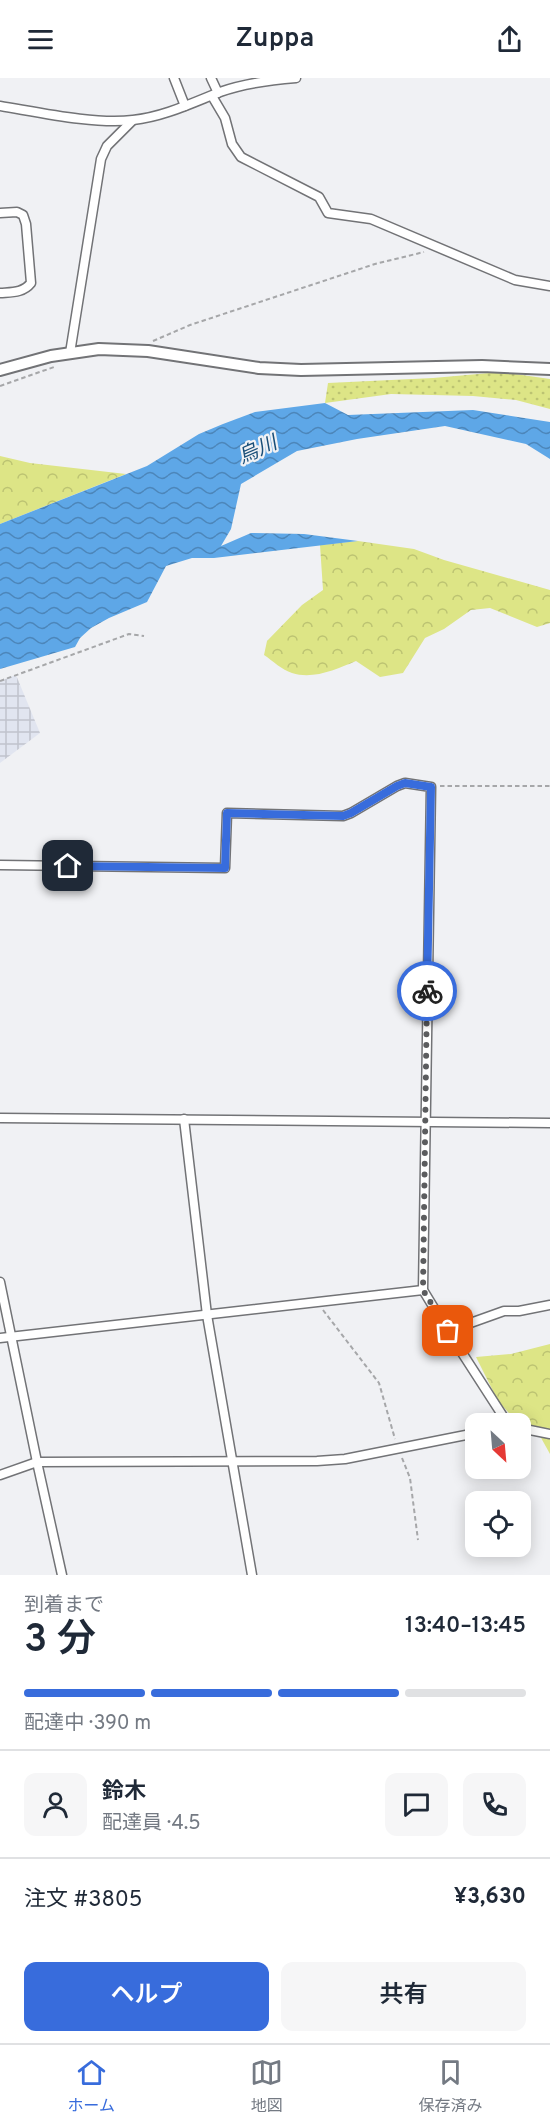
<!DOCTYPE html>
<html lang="ja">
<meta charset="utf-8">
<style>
:root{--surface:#fff;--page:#f6f6f7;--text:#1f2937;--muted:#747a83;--line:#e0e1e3;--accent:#386cdc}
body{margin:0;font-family:Overpass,"Noto Sans JP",sans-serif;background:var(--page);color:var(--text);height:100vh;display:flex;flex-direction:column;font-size:22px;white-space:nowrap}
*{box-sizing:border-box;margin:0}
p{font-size:20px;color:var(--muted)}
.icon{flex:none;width:33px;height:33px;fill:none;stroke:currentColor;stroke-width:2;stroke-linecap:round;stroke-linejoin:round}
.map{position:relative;height:1497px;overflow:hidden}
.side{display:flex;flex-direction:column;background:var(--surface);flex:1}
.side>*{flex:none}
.needle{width:39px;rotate:154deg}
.buttons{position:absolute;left:465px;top:1335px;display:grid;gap:12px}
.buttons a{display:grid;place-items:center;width:66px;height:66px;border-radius:12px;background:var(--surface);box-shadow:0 3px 15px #0003;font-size:30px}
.pin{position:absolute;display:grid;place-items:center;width:51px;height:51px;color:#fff;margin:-26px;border-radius:12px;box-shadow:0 3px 9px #0006}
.courier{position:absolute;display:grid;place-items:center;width:60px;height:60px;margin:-30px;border:4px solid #386cdc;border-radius:50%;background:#fff;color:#222;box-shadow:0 2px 8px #0007}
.head em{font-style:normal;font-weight:600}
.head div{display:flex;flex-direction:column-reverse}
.head{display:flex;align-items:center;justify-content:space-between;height:102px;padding:0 24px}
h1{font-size:39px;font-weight:600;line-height:45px}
.bar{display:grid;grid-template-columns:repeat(4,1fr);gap:9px 6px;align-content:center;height:72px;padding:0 24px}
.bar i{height:8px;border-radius:4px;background:var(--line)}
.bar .selected{background:var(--accent)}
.bar p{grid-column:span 4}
.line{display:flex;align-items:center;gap:15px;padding:0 24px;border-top:2px solid var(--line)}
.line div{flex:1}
.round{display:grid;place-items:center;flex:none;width:63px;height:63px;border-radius:12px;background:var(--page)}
.primary-button{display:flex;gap:12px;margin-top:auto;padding:12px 24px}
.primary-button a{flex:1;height:69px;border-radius:12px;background:var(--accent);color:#fff;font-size:24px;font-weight:600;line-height:69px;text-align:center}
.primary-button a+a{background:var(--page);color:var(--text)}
header{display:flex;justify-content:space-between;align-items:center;height:78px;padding:0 24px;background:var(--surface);font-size:27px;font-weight:600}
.tab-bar{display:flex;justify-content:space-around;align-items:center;height:84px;border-top:2px solid var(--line);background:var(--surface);font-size:16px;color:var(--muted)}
.tab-bar a{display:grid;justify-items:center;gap:3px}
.tab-bar .selected{color:var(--accent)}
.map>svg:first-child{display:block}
.industrial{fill:url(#industrial-grid)}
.grass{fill:url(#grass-dots)}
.forest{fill:url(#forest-crowns)}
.water{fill:url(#water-waves)}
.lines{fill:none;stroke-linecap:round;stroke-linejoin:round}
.minor-casing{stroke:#727376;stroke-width:11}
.tertiary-casing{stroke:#727376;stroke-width:14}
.path{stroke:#a6a7a9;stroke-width:2;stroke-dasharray:4.5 3;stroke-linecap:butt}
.minor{stroke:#fff;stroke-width:8}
.tertiary{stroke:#fff;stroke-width:10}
.done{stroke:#5b5c5e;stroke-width:6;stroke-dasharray:0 10.8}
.route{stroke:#386cdc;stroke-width:8}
.labels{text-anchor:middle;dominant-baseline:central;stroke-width:4.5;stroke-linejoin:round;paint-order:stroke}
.water-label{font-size:20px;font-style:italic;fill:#194e78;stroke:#f0f1f4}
</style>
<header><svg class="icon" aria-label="menu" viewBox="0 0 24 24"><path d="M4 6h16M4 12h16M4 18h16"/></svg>Zuppa<svg class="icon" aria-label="share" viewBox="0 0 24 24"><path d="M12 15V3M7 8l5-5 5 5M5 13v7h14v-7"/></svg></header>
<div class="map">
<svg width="550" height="1497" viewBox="0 0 550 1497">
<defs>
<pattern id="industrial-grid" width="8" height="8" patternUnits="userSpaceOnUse" patternTransform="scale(1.5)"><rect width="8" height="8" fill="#e1e5f0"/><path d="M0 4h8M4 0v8" fill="none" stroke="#c0c3cd"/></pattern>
<pattern id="grass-dots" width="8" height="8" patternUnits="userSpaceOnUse" patternTransform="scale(1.5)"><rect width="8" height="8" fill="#dde586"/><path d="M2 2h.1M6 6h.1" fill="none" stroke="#bcc372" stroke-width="1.8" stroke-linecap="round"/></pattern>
<pattern id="forest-crowns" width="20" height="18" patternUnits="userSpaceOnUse" patternTransform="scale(1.5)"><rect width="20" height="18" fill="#dde586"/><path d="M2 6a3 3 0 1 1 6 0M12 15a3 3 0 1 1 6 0" fill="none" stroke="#bcc372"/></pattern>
<pattern id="water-waves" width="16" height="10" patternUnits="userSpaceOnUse" patternTransform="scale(1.5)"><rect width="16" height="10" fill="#5ea7e7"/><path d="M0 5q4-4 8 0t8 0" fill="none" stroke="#4c86ba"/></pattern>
</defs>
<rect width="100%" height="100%" fill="#f0f1f4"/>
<path class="industrial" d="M16 597 40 655 0 685V603Z"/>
<path class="grass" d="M501 294 550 301V331L516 322 473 318 391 316 325 325 328 305 433 300Z"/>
<g class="forest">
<path d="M0 378 30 385 126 396 0 446Z"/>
<path d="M358 463 414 471 444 482 550 512V545L537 549 490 530 471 532 444 551 425 560 403 595 380 599 356 583C337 591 313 602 292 595 282 592 273 583 264 577L267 563 302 527 323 512 320 467Z"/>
<path d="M550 1266V1376L540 1358 516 1343 498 1323 476 1279 511 1276Z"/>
</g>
<path class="water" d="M325 325 348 337 473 332 550 344V381L526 366 445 348 357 361 297 373 241 406 231 451 221 468 251 455 304 456 358 463 214 480H192L166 488 147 524 109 540 91 550 80 560 75 569 0 591V446L147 388 199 356 223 346 255 334Z"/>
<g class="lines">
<g class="minor-casing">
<g id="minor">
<path d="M174 0 185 28"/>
<path d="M211 0 218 15"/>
<path d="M212 18 225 40 232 66 241 79 319 119 328 135 371 141 515 202 550 208"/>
<path d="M0 28C37 34 96 47 133 42 163 39 192 25 220 14 245 5 270 2 296 0"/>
<path d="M0 135 17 134 23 137 26 146 31 205C23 215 12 214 0 215"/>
<path d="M70 275 101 81 107 68 132 43"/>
<path d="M0 787 225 790 227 735 343 738 351 735 397 708 405 705 431 709 423 1212 448 1253 504 1233H519L550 1227"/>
<path d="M0 1040 550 1045"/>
<path d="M184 1041 207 1237 252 1497"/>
<path d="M0 1204 37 1384 62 1497"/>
<path d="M448 1253 508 1346"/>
<path d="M0 1260 423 1212"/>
<path d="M520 1350 550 1356"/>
<path d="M0 1397 37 1384 317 1383 345 1381 476 1355"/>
</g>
</g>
<g class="tertiary-casing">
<path id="tertiary" d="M0 292 51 278 99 271 148 273 259 290 301 292 482 288 550 291"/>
</g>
<g class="path">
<path d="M153 263 190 247 375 186 424 174"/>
<path d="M0 308 54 289"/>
<path d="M0 603 129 556 144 558"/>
<path d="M440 708H550"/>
<path d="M323 1232 379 1305 395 1361"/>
<path d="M402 1380 410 1400 418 1462"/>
</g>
<use href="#minor" class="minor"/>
<use href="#tertiary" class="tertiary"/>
</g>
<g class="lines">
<path class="done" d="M427 913 423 1212 448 1253"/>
<path class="route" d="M68 788 225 790 227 735 343 738 351 735 397 708 405 705 431 709 427 913"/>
</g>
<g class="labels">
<g class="water-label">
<text transform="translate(258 373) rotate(-24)">烏川</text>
</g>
</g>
</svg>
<div class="buttons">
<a><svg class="needle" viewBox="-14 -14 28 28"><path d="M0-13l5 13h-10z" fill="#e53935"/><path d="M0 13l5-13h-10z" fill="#747a83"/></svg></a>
<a><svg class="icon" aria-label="locate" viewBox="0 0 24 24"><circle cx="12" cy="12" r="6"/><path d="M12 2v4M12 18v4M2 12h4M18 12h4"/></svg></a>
</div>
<div class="pin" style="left:448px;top:1253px;background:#ea580c"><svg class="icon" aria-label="bag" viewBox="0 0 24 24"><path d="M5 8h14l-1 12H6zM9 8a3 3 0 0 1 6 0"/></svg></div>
<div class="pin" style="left:68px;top:788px;background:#1f2937"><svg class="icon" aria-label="home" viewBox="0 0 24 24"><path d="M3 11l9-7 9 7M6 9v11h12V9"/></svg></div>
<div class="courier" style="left:427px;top:913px"><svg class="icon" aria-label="bike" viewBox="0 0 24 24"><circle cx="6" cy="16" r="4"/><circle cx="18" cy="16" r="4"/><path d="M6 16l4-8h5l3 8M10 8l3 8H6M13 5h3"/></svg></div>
</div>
<section class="side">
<div class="head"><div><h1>3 分</h1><p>到着まで</p></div><em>13:40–13:45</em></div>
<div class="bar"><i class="selected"></i><i class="selected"></i><i class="selected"></i><i></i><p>配達中 · 390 m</p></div>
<div class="line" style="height:108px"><a class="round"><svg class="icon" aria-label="person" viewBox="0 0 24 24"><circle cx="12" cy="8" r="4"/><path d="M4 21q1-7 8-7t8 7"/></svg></a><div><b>鈴木</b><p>配達員 · 4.5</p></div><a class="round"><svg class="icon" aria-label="chat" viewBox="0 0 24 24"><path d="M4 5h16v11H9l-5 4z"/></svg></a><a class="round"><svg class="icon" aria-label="phone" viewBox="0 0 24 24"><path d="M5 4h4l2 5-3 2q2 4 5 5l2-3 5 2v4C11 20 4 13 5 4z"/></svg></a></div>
<div class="line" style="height:78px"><div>注文 #3805</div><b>¥3,630</b></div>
<div class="primary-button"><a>ヘルプ</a><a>共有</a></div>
</section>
<nav class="tab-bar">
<a class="selected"><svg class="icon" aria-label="home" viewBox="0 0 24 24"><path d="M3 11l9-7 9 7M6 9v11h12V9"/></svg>ホーム</a>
<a><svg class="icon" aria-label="map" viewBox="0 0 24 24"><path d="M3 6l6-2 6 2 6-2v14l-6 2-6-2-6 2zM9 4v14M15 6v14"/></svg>地図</a>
<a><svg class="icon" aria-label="saved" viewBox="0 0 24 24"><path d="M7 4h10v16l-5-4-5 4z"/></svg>保存済み</a>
</nav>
